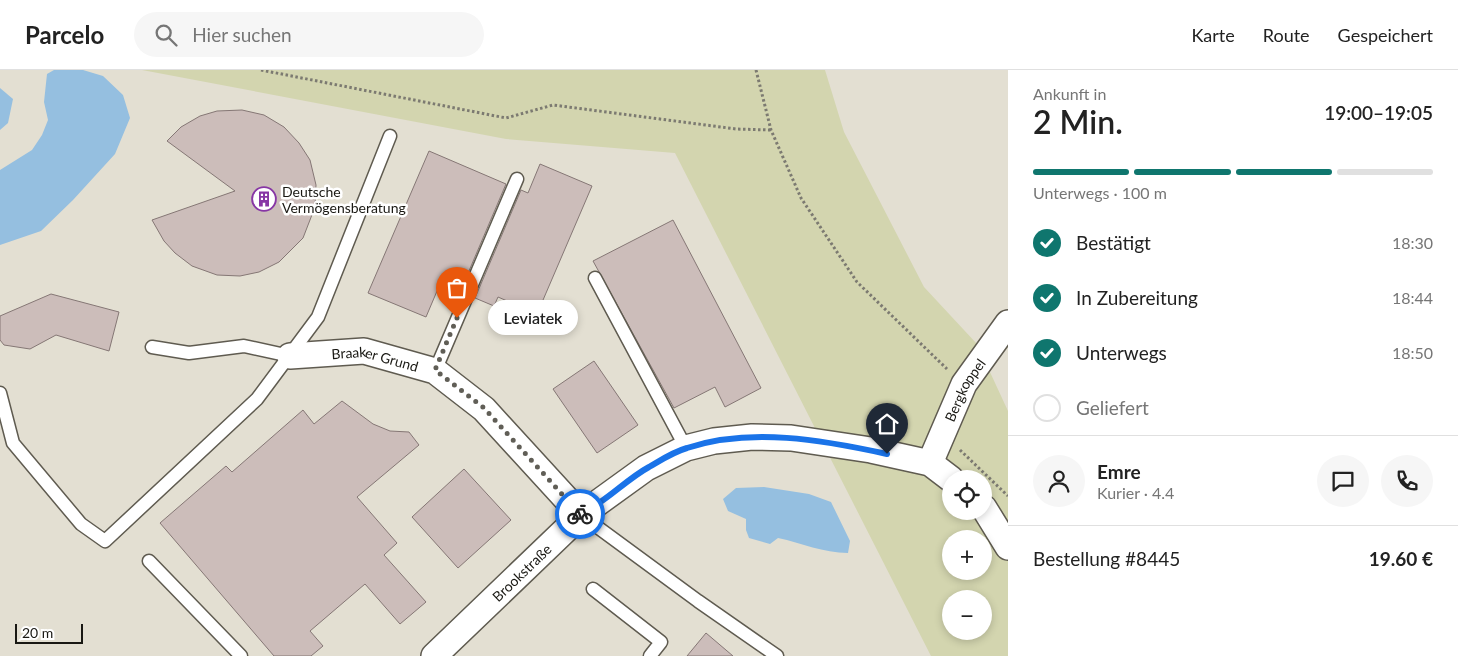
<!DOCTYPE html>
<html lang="de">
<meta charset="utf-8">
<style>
:root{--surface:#fff;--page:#f6f6f6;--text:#222;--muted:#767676;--line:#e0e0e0;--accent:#0f766e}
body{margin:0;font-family:Lato,sans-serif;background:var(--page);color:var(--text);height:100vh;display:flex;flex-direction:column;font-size:19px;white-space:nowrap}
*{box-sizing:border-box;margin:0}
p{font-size:16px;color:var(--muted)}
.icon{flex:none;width:28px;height:28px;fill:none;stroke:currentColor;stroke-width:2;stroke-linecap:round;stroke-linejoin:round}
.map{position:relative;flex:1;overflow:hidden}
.panel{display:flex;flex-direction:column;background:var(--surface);width:450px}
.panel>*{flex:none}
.controls{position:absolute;left:942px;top:400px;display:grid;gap:10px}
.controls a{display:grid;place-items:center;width:50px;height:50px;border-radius:50%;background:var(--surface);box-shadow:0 2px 8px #0003;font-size:25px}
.scale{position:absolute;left:15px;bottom:12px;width:68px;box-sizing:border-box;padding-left:5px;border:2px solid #191813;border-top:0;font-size:14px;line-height:18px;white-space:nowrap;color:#191813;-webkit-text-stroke:4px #fff;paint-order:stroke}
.pin{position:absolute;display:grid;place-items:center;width:42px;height:42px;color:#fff;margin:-51px -21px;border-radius:50% 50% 50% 0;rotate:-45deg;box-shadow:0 0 5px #0007}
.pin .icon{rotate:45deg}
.courier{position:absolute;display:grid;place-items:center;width:50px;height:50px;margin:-25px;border:4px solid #1a73e8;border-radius:50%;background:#fff;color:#222;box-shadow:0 1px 6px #0007}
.bubble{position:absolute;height:35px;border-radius:18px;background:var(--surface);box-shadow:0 2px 8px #0003;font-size:16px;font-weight:600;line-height:35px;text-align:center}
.summary em{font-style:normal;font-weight:600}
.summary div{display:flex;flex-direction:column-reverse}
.summary{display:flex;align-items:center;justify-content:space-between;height:85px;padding:0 25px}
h1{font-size:32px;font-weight:600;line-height:38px}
.bar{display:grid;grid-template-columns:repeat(4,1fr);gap:8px 5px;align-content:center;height:60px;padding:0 25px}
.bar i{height:6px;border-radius:4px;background:var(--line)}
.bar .selected{background:var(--accent)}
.bar p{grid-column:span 4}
.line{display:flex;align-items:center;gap:12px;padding:0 25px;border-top:1px solid var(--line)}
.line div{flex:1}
.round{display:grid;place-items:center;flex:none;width:52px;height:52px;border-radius:26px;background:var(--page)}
ol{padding:0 25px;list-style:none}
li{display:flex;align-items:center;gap:15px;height:55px}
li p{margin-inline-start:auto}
li .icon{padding:5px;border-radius:50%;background:var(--accent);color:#fff;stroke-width:4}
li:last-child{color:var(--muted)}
li i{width:28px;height:28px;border:2px solid var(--line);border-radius:50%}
header{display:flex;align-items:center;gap:30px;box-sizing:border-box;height:70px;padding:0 25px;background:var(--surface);border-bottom:1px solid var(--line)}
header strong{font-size:24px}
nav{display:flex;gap:28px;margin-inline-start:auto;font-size:18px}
.search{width:350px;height:45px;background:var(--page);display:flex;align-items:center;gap:12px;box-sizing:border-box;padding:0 18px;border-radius:28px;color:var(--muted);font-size:19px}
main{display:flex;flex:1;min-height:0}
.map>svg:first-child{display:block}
.green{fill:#d3d5af;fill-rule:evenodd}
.water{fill:#95bfe0}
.building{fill:#ccbdba;stroke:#857775}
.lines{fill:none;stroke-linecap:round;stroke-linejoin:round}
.service-casing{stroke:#5f5b50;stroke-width:15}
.minor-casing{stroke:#5f5b50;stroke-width:28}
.path{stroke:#7c7a71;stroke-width:3;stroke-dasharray:2.5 2.5;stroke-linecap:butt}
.service{stroke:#fff;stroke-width:12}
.minor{stroke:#fff;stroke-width:25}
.done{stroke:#605e56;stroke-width:5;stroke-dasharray:0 9}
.route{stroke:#1a73e8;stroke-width:6}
.labels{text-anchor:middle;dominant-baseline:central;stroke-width:5;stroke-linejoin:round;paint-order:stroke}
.poi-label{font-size:14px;fill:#191813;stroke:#fff;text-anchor:start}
.street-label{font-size:14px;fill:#191813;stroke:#fff}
</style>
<header>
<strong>Parcelo</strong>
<div class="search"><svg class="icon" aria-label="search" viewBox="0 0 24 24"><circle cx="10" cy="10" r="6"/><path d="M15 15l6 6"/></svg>Hier suchen</div>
<nav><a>Karte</a><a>Route</a><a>Gespeichert</a></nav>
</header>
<main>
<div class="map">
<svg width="1008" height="586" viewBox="0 0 1008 586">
<rect width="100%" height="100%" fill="#e3dfd2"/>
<path class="green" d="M142 0H825L844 62 924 217 977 274 1008 341V586H931L675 83 506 69ZM951 409H984V441H951ZM951 469H984V501H951ZM951 529H984V561H951Z"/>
<g class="water">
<path d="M54 0H83L103 6 123 25 130 48 115 84 73 130 41 161 0 175V100L32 80 42 65 48 50 44 32 47 4Z"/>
<path d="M0 18 13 29 8 53 0 60Z"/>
<path d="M764 417 809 424 831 432 850 471 848 483C823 483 802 473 778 468L770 474 749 468 746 460V449L728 441 723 429 736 418Z"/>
</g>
<g class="building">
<path d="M242 40 264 45 284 57 299 73 310 90 316 115 315 137 303 168 279 192 259 202 240 206 217 205 192 196 175 183 164 171 152 150 235 121 167 71 181 57 200 46 217 41Z"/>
<path d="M429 81 506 114 460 222 440 214 426 247 368 223Z"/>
<path d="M540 94 592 116 537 244 498 227 494 236 475 228 521 120 528 123Z"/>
<path d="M673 150 761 318 725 337 715 317 674 338 593 191Z"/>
<path d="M51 224 119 242 109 281 56 265 30 279 4 275 0 270V246Z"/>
<path d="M594 291 638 355 597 383 553 319Z"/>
<path d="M342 331 373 354 390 361 409 362 419 375 357 427 397 473 384 485 426 532 400 554 365 514 310 561 323 576 311 586H274L160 453 226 396 232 402 303 340 314 354Z"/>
<path d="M464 399 511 450 458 498 412 447Z"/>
<path d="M706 563 733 586H687Z"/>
</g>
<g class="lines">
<g class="service-casing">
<g id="service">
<path d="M595 208 686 378"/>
<path d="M152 277 189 283 244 276 290 286"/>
<path d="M435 301 517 109"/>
<path d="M0 323 13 373 81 454 105 471 257 329 318 247 390 66"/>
<path d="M581 445 698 531 777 586"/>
<path d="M149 491 241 586"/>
<path d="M593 519 661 572 650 586"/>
</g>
</g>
<g class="minor-casing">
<g id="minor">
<path id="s1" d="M290 286 364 281 435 301 484 339 581 445"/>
<path id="s2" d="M930 393 964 314 1008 253"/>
<path d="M984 438 1008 477"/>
<path id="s3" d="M434 586 581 445 646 398 686 378 714 371 752 367 791 368 871 380 930 393 951 409"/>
</g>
</g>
<g class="path">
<path d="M261 0 506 48 553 35 736 59 771 60"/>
<path d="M756 0 771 60 801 128 857 212 947 299"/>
<path d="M960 380 1008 426"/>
</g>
<use href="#service" class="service"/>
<use href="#minor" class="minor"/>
</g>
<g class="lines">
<path class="done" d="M457 248 435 300 484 338 580 444"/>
<path class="route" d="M580 444C604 434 625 410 649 397 661 390 673 382 687 378 750 357 823 370 887 384"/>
</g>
<defs>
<g id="building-ring" transform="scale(1.25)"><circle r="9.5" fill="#fff" stroke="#8736a5" stroke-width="1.5"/><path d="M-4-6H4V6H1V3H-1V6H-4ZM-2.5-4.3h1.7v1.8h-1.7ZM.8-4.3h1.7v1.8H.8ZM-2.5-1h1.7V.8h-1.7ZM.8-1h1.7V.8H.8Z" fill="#8736a5"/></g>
</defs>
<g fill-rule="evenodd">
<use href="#building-ring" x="264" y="129"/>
</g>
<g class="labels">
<g class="poi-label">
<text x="282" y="121">Deutsche<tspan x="282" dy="16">Vermögensberatung</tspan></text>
</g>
<g class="street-label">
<text stroke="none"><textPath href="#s1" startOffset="86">Braaker Grund</textPath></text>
<text stroke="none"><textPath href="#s2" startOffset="81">Bergkoppel</textPath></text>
<text stroke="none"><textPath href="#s3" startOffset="121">Brookstraße</textPath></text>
</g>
</g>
</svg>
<div class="controls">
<a><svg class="icon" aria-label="locate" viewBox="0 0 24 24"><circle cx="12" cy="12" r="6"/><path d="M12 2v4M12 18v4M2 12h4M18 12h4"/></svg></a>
<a>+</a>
<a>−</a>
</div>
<div class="scale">20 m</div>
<div class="pin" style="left:457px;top:248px;background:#ea580c"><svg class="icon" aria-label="bag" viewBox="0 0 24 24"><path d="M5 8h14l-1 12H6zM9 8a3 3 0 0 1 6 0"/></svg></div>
<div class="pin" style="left:887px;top:384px;background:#1f2937"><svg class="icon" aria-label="home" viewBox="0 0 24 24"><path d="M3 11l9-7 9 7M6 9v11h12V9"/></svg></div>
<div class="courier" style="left:580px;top:444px"><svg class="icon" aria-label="bike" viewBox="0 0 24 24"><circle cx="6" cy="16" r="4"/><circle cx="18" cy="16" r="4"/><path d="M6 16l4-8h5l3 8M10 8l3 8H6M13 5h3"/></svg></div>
<div class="bubble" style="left:488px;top:230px;width:90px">Leviatek</div>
</div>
<section class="panel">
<div class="summary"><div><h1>2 Min.</h1><p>Ankunft in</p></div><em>19:00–19:05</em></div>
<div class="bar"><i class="selected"></i><i class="selected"></i><i class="selected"></i><i></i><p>Unterwegs · 100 m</p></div>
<ol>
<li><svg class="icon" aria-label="check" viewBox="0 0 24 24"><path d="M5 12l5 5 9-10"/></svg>Bestätigt<p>18:30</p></li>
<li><svg class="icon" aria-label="check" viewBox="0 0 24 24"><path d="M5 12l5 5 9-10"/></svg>In Zubereitung<p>18:44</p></li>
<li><svg class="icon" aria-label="check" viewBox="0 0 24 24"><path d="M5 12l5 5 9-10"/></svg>Unterwegs<p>18:50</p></li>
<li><i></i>Geliefert</li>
</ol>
<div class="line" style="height:90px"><a class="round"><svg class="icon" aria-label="person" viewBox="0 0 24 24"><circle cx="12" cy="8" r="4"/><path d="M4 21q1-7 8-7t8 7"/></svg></a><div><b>Emre</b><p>Kurier · 4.4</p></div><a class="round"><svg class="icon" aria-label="chat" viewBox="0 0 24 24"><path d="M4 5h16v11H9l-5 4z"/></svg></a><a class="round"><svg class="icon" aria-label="phone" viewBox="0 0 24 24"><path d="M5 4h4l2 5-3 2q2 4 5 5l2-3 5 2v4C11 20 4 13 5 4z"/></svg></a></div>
<div class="line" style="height:65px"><div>Bestellung #8445</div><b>19.60 €</b></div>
</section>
</main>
